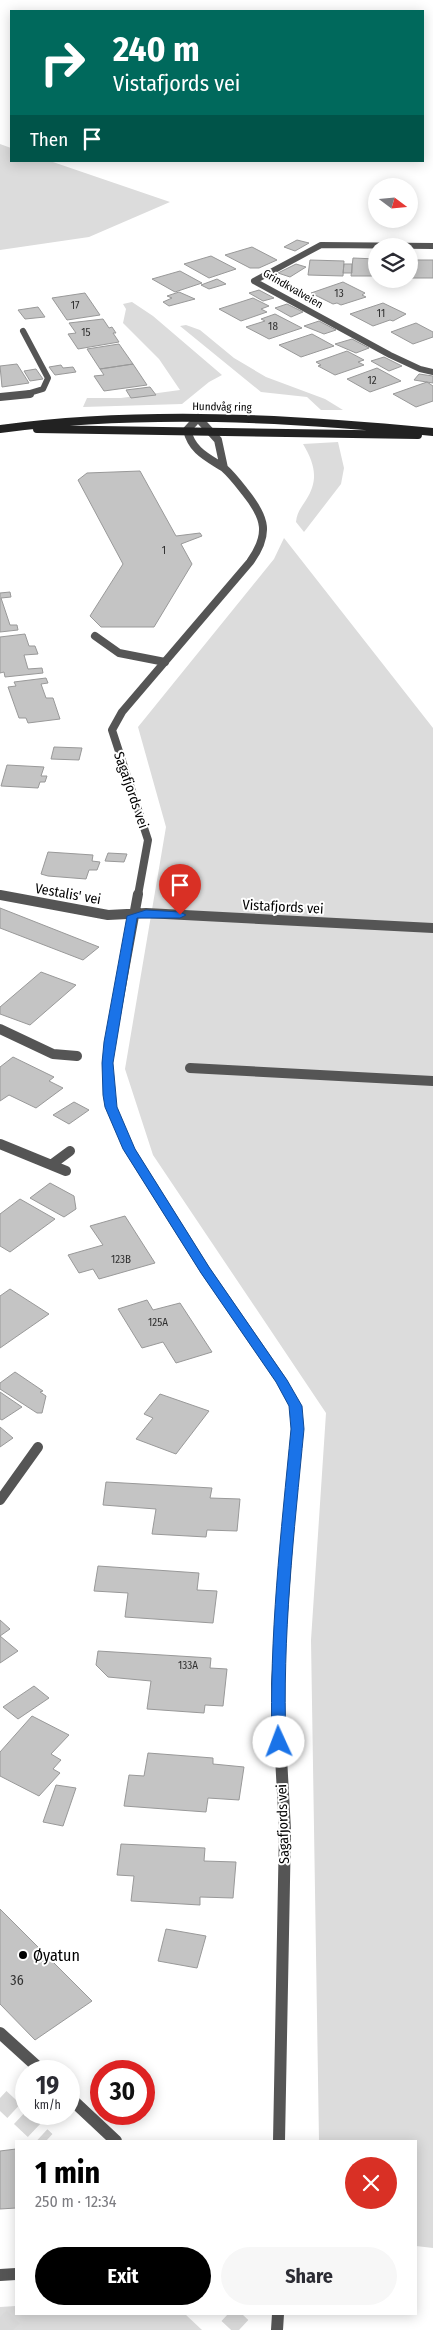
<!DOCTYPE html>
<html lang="en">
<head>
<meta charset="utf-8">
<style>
	body { margin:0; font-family:"Fira Sans Condensed",sans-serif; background:#f7f7f7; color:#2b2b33; height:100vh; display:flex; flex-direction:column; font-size:19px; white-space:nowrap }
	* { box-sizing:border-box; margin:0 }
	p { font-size:16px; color:#7c7c81 }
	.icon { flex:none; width:28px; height:28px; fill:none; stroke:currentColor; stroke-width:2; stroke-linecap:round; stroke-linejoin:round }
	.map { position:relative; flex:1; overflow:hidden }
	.side { position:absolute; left:15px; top:2140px; width:402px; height:175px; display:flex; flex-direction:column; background:#fff; border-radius:0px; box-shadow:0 2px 12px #0003 }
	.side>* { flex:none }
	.hud { position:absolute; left:10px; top:10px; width:414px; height:152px; border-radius:0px; box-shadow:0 2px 12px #0003; background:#00695c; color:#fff; overflow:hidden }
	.needle { width:32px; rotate:106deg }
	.fabs { position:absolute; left:368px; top:178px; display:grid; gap:10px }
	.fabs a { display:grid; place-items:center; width:50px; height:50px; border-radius:50%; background:#fff; box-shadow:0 2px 12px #0003; font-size:25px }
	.speed { position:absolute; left:15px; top:2060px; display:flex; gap:10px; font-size:25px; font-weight:700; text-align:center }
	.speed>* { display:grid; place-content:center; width:65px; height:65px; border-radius:50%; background:#fff; box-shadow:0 2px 12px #0003; line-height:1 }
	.speed small { font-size:12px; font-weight:400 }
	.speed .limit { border:8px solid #d22; background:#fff; color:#111 }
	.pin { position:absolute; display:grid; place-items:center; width:42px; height:42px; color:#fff; margin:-51px -21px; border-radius:50% 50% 50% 0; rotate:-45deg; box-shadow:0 0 5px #0007 }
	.pin .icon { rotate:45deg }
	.me { position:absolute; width:55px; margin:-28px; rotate:358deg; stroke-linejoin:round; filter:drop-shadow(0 0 4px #0008) }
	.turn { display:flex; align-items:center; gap:18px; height:105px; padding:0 20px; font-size:22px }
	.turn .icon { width:65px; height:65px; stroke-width:2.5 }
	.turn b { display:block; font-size:35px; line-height:42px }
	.then { display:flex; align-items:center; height:48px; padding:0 20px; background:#0003; gap:10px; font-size:19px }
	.round { display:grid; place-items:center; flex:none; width:52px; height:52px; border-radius:26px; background:#f7f7f7 }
	.summary { display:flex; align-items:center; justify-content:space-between; height:85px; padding:0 20px }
	h1 { font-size:30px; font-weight:700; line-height:38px; color:#000 }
	.cta { display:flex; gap:10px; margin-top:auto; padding:10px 20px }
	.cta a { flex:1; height:58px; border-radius:30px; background:#000; color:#fff; font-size:20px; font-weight:700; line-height:58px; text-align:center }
	.cta a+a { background:#f7f7f7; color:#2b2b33 }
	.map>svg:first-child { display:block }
	.green { fill:#dcdcdc }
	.building { fill:#c4c4c4; stroke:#999 }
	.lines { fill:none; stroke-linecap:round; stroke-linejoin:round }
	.highway-tunnel { stroke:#d9d9d9; stroke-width:19; stroke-dasharray:19 9; stroke-linecap:butt }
	.lane { stroke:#555; stroke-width:8 }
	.street-far3 { stroke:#555; stroke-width:6 }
	.street-far2 { stroke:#555; stroke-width:8 }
	.street-far1 { stroke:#555; stroke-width:10 }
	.street { stroke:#555; stroke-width:12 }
	.secondary { stroke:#222; stroke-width:8 }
	.route { fill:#1a73e8; stroke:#114b97 }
	.poi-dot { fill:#000; stroke:#fff; stroke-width:2 }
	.labels { text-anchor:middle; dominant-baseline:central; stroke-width:4; stroke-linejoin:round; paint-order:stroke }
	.far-street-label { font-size:11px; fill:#000; stroke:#fff }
	.number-label { font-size:11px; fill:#313131 }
	.street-label { font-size:14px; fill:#000; stroke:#fff }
	.near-number-label { font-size:14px; fill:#313131 }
	.near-poi-label { font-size:16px; fill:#000; stroke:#fff; text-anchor:start }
</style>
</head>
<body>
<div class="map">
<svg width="433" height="2330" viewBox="0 0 433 2330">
	<rect width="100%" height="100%" fill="#fff"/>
	<path class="green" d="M 0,144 L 11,148 L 11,161 L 50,161 L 170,202 L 89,237 L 0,250 Z
		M 132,302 L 153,316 L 222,375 L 209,382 L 182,404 L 83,407 L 87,398 L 121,398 L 180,390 L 159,359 L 123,323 L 126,309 L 123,304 Z
		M 186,325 L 200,330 L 234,358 L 266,377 L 325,399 L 343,410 L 321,410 L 307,397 L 261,392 L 180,326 Z
		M 338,442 L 344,468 L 341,484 L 304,532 L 296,522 C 297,512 301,508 306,500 C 319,480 315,464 303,444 Z
		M 284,538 L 433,728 L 433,2248 L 416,2246 L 416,2141 L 319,2141 L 311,1640 L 326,1413 L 153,1155 L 125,1069 L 166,827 L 138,727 L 274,559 Z
		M 16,2306 L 16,2314 L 185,2314 L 202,2330 L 0,2330 L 0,2307 Z"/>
	<path class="building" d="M 297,240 L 309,243 L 295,251 L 284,247 Z
		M 252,247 L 277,260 L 259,268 L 250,268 L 225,255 Z
		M 211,256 L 236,269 L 209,278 L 184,264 Z
		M 353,258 L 376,259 L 376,276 L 351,276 Z
		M 310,260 L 344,261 L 343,276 L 308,275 Z
		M 411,260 L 433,260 L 433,278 L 409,278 Z
		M 296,264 L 306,267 L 290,277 L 278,273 Z
		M 344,264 L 352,264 L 352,273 L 343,273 Z
		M 180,271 L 202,283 L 175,292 L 152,279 Z
		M 217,279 L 226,284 L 209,289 L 201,285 Z
		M 343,282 L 365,293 L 362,295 L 366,297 L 341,305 L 337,303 L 333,304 L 311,293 Z
		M 259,290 L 274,298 L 263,301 L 249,293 Z
		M 179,292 L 195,299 L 169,306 L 163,302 L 172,298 L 167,296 Z
		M 85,293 L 100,315 L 67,320 L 52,298 Z
		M 253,298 L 269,306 L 261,309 L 267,312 L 241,321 L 219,309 Z
		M 383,303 L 406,314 L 393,321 L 390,320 L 373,326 L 350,314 Z
		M 287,304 L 303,312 L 291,317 L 275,308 Z
		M 38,307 L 45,317 L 25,319 L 18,310 Z
		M 275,314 L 302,328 L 269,339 L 246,327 L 265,321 L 261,319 Z
		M 103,319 L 109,328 L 112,327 L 116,333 L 113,333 L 119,342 L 78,349 L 68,334 L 76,333 L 69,323 Z
		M 319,321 L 336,330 L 324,334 L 304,326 Z
		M 416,323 L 433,332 L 433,337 L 413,344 L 391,332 Z
		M 312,334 L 334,346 L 301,357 L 279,345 Z
		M 352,339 L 369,348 L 356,353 L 335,344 Z
		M 119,344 L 133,364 L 100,369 L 87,349 Z
		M 347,351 L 364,360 L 358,362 L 364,365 L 335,375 L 318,366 L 321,365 L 316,362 Z
		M 384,357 L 402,366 L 389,371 L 371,361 Z
		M 17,364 L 29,383 L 2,387 L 0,366 Z
		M 133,364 L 147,385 L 104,391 L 94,376 L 104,375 L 100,369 Z
		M 61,365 L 63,368 L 73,367 L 76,372 L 55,375 L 49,367 Z
		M 377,368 L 401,381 L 370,392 L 347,379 Z
		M 36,369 L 43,379 L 30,381 L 24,371 Z
		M 419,374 L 433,376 L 433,383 L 414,380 Z
		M 427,382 L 433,386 L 433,401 L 416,407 L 393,394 Z
		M 150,387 L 156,395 L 131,398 L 126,390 Z
		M 140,471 L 176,536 L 200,533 L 202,536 L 181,544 L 192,564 L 154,627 L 101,627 L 90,616 L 123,564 L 78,480 L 87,473 Z
		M 10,592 L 11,597 L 1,598 L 10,625 L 17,625 L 18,630 L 0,632 L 0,593 Z
		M 25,634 L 29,646 L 35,646 L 38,654 L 24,655 L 28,669 L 42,668 L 43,673 L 5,677 L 4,672 L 0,673 L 0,637 Z
		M 46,678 L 48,683 L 41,684 L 46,698 L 53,698 L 60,719 L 28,723 L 26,718 L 19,718 L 8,687 L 16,686 L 14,682 Z
		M 54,747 L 82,748 L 79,760 L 51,759 Z
		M 7,765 L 44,767 L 41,776 L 47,776 L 45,782 L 40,782 L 38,788 L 1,786 Z
		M 48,852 L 93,855 L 92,861 L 100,862 L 97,870 L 89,870 L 86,879 L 48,876 L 41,874 Z
		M 108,853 L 127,854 L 124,862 L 105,861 Z
		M 0,908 L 99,947 L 83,960 L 0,928 Z
		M 41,972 L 76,985 L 30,1025 L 0,1014 L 0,1007 Z
		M 13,1057 L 54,1077 L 49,1081 L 63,1088 L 36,1108 L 9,1095 L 0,1101 L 0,1067 Z
		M 74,1102 L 89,1110 L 69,1124 L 53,1115 Z
		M 50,1183 L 74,1196 L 76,1209 L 64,1217 L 30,1198 Z
		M 20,1199 L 55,1219 L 10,1252 L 0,1246 L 0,1214 Z
		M 125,1216 L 155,1263 L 99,1279 L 93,1269 L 79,1273 L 68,1255 L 103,1245 L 90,1226 Z
		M 10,1289 L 49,1314 L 0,1348 L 0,1296 Z
		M 147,1300 L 153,1310 L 180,1303 L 212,1352 L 176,1363 L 163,1342 L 142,1348 L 118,1309 Z
		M 15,1372 L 43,1391 L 40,1392 L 46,1396 L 42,1413 L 37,1413 L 0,1389 L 0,1383 Z
		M 0,1392 L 22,1407 L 2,1420 L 0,1419 Z
		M 160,1394 L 209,1411 L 176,1454 L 136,1439 L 153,1418 L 144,1414 Z
		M 0,1427 L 13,1438 L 0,1447 Z
		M 106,1482 L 212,1488 L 210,1498 L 240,1499 L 237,1531 L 207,1530 L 206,1537 L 152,1534 L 156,1509 L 103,1505 Z
		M 98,1566 L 199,1573 L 197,1590 L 217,1591 L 213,1623 L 125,1617 L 128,1593 L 94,1591 Z
		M 0,1620 L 10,1629 L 0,1636 Z
		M 0,1636 L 18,1651 L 0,1663 Z
		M 98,1651 L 211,1658 L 210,1668 L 227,1669 L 223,1706 L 205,1705 L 204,1713 L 147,1709 L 151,1681 L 108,1677 L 96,1665 Z
		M 34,1686 L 49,1698 L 18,1719 L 3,1707 Z
		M 32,1716 L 69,1735 L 51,1754 L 61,1760 L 53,1769 L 60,1773 L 39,1796 L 0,1776 L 0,1752 Z
		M 148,1753 L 213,1758 L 213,1764 L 244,1767 L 239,1800 L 208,1798 L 206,1812 L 124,1806 L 129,1775 L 144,1776 Z
		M 56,1785 L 76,1788 L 63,1826 L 43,1822 Z
		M 121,1844 L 205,1848 L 204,1861 L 236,1862 L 233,1898 L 200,1897 L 200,1905 L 131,1901 L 134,1876 L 117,1875 Z
		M 0,1909 L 92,2001 L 35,2040 L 0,2004 Z
		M 166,1929 L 206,1936 L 197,1968 L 158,1961 Z
		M 16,2149 L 16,2208 L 0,2209 L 0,2151 Z"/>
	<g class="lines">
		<path class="highway-tunnel" d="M 0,2098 L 46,2141
			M 228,2314 L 245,2330
			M 0,2317 L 13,2330"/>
		<path class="lane" d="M 95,636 L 119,653 L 165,662"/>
		<path class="street-far3" d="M 433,246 L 321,245 L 254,281 L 390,355 L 420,369 L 433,372
			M 23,331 L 48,378 L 43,389 L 23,395"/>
		<path class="street-far2" d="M 0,397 L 30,394
			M 198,418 L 218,440 L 224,468 C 207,457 192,451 187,430 Z
			M 138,895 L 148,840 L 112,730 L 122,712 L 250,562 C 270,534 266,518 245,492 C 238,483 232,475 224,468"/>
		<path class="street-far1" d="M 138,894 L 107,1063 L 111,1107 L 129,1149 L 205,1270 L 281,1380 L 295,1406 L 297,1429 L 288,1528
			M 0,895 L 108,915 L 146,913 L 433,928
			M 0,1029 L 53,1054 L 77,1056
			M 190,1068 L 433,1081
			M 0,1144 L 66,1171
			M 51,1165 L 70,1151
			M 0,1500 L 38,1447"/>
		<path class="street" d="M 0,2033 L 42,2071
			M 69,2097 L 116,2141
			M 279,2141 L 285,1830 L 277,1684 L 288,1527
			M 0,2275 L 16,2274
			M 277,2330 L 278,2314"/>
		<path class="secondary" d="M 0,429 C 144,410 289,418 433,432
			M 37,429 L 418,435"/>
	</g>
	<path class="route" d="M 146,910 L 180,912 L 186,915 L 180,918 L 137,918 L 113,1063 L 117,1107 L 135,1149 L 209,1267 L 287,1380 L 302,1406 L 304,1429 C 294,1533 282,1637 286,1742 L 279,1747 L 272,1742 C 269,1637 281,1533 291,1429 L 289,1406 L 276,1382 L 201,1273 L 123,1149 L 105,1107 L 103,1095 L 102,1063 L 104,1042 L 127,916 Z"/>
	<circle class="poi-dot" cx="23" cy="1955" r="5"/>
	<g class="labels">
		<g class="far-street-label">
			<text transform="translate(293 289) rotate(30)">Grindkvalveien</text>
			<text transform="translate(222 407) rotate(1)">Hundvåg ring</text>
		</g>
		<g class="number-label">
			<text x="339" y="293">13</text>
			<text x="75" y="305">17</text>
			<text x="381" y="313">11</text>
			<text x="273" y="326">18</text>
			<text x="86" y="332">15</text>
			<text x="372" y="380">12</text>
			<text x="164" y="550">1</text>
			<text x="121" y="1259">123B</text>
			<text x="158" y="1322">125A</text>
			<text x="188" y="1665">133A</text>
		</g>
		<g class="street-label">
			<text transform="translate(131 790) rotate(71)">Sagafjords vei</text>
			<text transform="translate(68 894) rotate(10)">Vestalis' vei</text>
			<text transform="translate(283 907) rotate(3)">Vistafjords vei</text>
			<text transform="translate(283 1824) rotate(-92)">Sagafjords vei</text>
		</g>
		<g class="near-number-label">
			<text x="17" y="1980">36</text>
		</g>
		<g class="near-poi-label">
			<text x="33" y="1955">Øyatun</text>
		</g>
	</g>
</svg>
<div class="fabs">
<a><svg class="needle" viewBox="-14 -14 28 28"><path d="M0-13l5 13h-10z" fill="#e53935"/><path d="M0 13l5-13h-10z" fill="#7c7c81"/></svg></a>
<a><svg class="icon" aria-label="layers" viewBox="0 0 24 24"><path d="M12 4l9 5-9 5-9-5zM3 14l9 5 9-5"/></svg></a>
</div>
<div class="speed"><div>19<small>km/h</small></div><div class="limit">30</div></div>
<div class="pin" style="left:180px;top:915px;background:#d93025"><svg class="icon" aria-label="arrive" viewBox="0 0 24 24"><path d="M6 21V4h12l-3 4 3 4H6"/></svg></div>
<svg class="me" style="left:279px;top:1742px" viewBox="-20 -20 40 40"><circle r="19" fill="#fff"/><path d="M0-13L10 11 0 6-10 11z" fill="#1a73e8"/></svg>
<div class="hud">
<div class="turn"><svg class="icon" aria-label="right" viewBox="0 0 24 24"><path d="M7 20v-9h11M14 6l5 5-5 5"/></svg><div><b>240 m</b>Vistafjords vei</div></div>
<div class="then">Then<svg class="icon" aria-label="arrive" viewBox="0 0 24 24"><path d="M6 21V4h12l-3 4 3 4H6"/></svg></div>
</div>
<section class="side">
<div class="summary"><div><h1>1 min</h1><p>250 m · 12:34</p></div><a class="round" style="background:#d93025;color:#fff"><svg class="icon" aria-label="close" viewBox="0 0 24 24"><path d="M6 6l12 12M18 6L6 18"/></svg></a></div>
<div class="cta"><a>Exit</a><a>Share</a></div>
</section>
</div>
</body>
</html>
